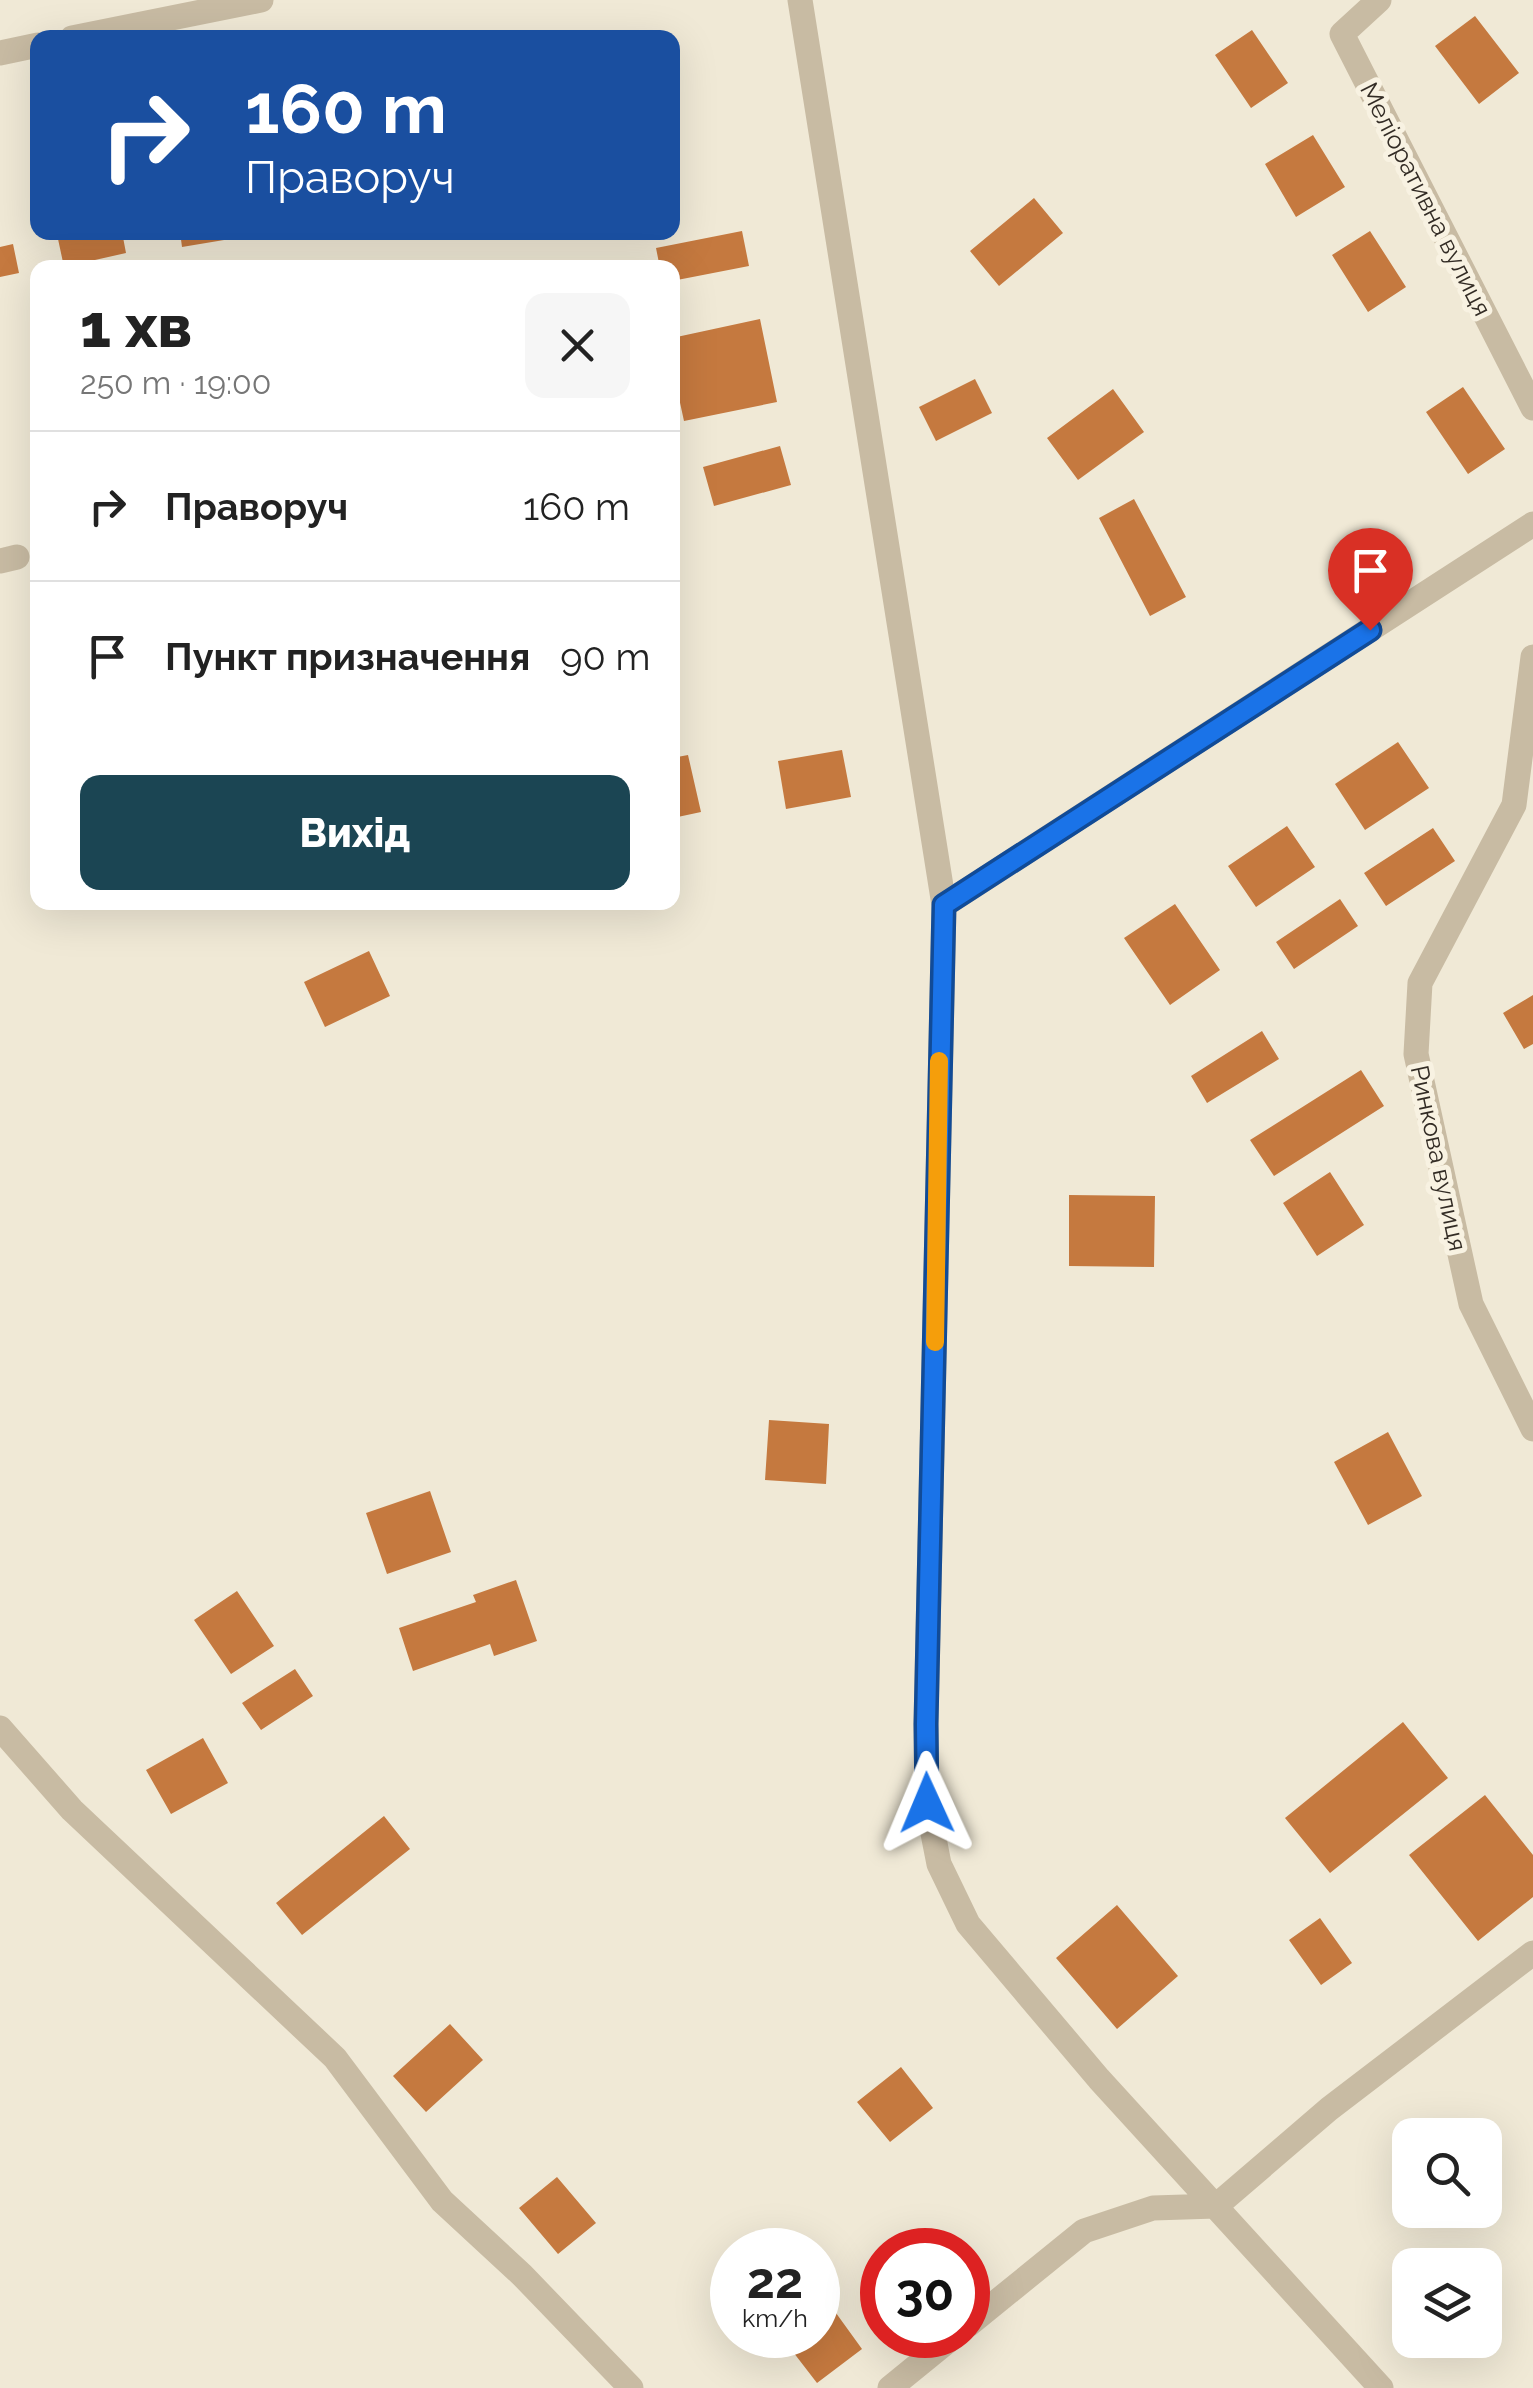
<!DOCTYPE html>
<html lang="uk">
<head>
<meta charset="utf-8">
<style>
	body { margin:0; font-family:Raleway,sans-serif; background:#f6f6f6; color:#222; height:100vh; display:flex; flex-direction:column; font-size:38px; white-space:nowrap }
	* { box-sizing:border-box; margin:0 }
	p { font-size:32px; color:#767676 }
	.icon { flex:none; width:55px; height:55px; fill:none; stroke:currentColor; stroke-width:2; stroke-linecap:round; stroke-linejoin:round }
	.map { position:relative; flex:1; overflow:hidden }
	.drawer { position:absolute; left:30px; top:260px; width:650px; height:650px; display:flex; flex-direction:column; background:#fff; border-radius:20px; box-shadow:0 10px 40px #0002 }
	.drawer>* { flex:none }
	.guide { position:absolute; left:30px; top:30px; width:650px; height:210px; border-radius:20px; box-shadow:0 10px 40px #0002; background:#1a4fa0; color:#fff; overflow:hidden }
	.fabs { position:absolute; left:1392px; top:2118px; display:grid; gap:20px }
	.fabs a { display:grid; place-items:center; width:110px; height:110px; border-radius:20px; background:#fff; box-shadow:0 10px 40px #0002; font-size:50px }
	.speed { position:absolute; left:710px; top:2228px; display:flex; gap:20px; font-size:50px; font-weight:700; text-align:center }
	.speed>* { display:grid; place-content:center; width:130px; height:130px; border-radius:50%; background:#fff; box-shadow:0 10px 40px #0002; line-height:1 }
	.speed small { font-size:25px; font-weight:400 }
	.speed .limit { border:15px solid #d22; background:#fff; color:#111 }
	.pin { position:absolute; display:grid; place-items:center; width:85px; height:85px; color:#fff; margin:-102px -42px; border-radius:50% 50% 50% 0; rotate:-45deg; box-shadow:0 0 10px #0007 }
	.pin .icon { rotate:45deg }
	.me { position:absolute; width:110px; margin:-55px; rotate:359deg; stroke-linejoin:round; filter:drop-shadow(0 0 8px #0008) }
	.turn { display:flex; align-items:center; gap:35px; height:210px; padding:0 50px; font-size:45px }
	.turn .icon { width:130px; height:130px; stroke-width:2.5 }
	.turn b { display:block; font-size:70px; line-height:85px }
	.round { display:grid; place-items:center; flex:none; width:105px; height:105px; border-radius:20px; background:#f6f6f6 }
	.overview { display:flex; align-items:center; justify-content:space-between; height:170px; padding:0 50px }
	h1 { font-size:60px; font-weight:800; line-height:75px }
	.action { display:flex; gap:20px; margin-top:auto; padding:20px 50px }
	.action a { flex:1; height:115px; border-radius:20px; background:#1b4553; color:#fff; font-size:40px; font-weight:800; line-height:115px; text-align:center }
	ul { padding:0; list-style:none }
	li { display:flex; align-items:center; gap:30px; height:150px; padding:0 50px; border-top:2px solid #e0e0e0 }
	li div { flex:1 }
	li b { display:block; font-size:38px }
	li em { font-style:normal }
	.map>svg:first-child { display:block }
	.building { fill:#c5793f }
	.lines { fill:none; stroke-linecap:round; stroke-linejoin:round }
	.minor { stroke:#c8bba3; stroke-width:25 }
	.route-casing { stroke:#114b97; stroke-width:25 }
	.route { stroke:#1a73e8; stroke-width:18 }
	.slow { stroke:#f59e0b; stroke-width:18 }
	.labels { text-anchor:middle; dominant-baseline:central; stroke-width:10; stroke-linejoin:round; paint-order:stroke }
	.street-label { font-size:25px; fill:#332c25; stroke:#f8f2e2 }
</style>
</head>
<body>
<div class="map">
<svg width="1533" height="2388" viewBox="0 0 1533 2388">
	<rect width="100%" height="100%" fill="#f0e9d6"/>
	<path class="building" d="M 1475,16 L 1519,73 L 1479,104 L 1435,46 Z
		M 1252,30 L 1288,83 L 1251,108 L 1215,55 Z
		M 1313,135 L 1345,187 L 1296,217 L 1265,164 Z
		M 1034,198 L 1063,233 L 999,286 L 970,251 Z
		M 742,231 L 749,266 L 672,281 L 672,268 L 660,268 L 656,248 Z
		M 1370,231 L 1406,287 L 1368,312 L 1332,255 Z
		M 87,232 L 122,232 L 126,253 L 64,267 L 58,239 Z
		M 180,232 L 242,232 L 242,237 L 182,247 Z
		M 13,244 L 19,273 L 0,277 L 0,247 Z
		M 760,319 L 777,402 L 684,421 L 672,366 L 672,338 Z
		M 975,379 L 992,413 L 936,441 L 919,407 Z
		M 1463,387 L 1505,449 L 1468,474 L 1426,412 Z
		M 1113,389 L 1144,432 L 1078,480 L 1047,438 Z
		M 780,446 L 791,485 L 714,506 L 703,467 Z
		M 1134,499 L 1186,597 L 1150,616 L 1099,518 Z
		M 1398,742 L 1429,788 L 1365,830 L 1335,784 Z
		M 842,750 L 851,797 L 786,809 L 778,761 Z
		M 688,755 L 701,812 L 673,818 L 672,758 Z
		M 1287,826 L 1315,867 L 1256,907 L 1228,866 Z
		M 1433,828 L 1455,861 L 1386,906 L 1364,873 Z
		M 1340,899 L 1358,926 L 1294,969 L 1276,942 Z
		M 1175,904 L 1220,970 L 1170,1005 L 1124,938 Z
		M 369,951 L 390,996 L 325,1027 L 304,982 Z
		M 1533,995 L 1533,1044 L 1524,1049 L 1503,1013 Z
		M 1262,1031 L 1279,1059 L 1207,1103 L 1191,1076 Z
		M 1361,1070 L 1384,1106 L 1274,1176 L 1250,1140 Z
		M 1330,1172 L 1364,1225 L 1317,1256 L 1283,1203 Z
		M 1069,1195 L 1155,1196 L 1154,1267 L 1069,1266 Z
		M 769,1420 L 829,1424 L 826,1484 L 765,1480 Z
		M 1388,1432 L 1422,1496 L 1368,1525 L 1334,1462 Z
		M 430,1491 L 451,1552 L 387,1574 L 366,1513 Z
		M 516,1580 L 537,1641 L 494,1656 L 490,1644 L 413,1671 L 399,1628 L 476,1602 L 473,1595 Z
		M 237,1591 L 274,1646 L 231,1674 L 194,1620 Z
		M 295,1669 L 313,1696 L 261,1730 L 242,1703 Z
		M 1403,1722 L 1448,1778 L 1330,1873 L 1285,1818 Z
		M 203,1738 L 228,1783 L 171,1814 L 146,1770 Z
		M 1485,1795 L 1533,1855 L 1533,1897 L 1478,1941 L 1409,1855 Z
		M 384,1816 L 410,1849 L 302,1935 L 276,1903 Z
		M 1117,1905 L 1178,1976 L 1117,2029 L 1056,1958 Z
		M 1320,1918 L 1352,1963 L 1321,1985 L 1289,1940 Z
		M 450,2024 L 483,2060 L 426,2112 L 393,2076 Z
		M 901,2067 L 933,2108 L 890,2142 L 857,2102 Z
		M 557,2177 L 596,2223 L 558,2254 L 519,2208 Z
		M 836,2313 L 862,2349 L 817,2383 L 790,2348 L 807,2335 L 818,2335 L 818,2327 Z"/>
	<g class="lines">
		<path class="minor" d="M 800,0 L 944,905 L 926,1724 L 927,1803 L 939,1864 L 968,1924 L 1099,2079 L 1381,2388
			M 1379,0 L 1342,34 L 1533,408
			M 72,38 L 261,0
			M 0,53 L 38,45
			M 0,561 L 17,557
			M 1533,657 L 1514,805 L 1420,983 L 1416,1054 L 1471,1304 L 1533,1429
			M 944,905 L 1533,524
			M 0,1728 L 72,1810 L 335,2058 L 442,2201 L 522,2275 L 631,2388
			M 968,2325 L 1084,2231 L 1153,2208 L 1216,2206 L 1329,2109 L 1533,1953
			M 890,2388 L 955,2335"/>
	</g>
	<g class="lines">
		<defs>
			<path id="route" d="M 927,1803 L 926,1724 L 944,905 L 1370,630"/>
		</defs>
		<use href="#route" class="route-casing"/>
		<use href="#route" class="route"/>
		<path class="slow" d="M 935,1342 L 939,1061"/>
	</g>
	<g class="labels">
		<g class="street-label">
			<text transform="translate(1426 199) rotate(63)">Меліоративна вулиця</text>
			<text transform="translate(1439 1158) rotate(78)">Ринкова вулиця</text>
		</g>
	</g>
</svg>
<div class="fabs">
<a><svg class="icon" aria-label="search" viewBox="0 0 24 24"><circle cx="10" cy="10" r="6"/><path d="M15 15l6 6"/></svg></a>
<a><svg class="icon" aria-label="layers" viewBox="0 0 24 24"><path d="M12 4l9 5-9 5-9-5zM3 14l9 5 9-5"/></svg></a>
</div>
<div class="speed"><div>22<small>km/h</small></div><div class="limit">30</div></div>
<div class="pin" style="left:1370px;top:630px;background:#d93025"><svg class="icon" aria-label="arrive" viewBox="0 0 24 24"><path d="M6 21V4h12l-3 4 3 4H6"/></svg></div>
<svg class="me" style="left:927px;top:1803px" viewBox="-20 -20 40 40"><path d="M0-17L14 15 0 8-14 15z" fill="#1a73e8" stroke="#fff" stroke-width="4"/></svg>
<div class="guide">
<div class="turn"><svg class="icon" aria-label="right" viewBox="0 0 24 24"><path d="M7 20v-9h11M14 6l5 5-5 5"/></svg><div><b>160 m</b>Праворуч</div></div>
</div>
<section class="drawer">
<div class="overview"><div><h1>1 хв</h1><p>250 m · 19:00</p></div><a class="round"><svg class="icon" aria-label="close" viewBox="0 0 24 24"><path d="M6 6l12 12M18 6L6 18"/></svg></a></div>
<ul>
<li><svg class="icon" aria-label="right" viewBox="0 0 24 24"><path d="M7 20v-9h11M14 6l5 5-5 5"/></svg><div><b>Праворуч</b></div><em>160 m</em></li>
<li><svg class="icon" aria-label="arrive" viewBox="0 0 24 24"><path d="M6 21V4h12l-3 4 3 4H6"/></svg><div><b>Пункт призначення</b></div><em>90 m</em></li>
</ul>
<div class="action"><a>Вихід</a></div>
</section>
</div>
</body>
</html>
